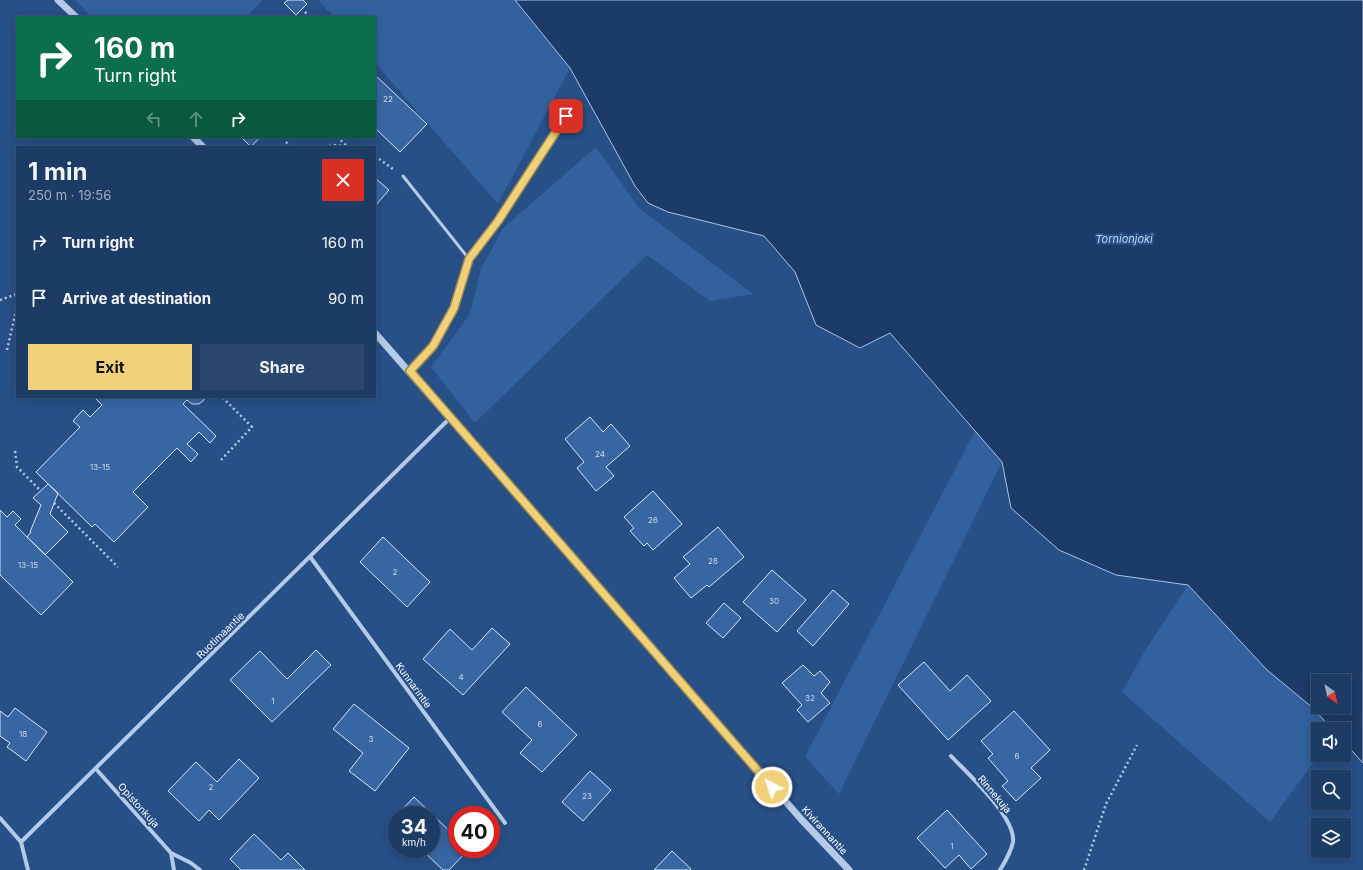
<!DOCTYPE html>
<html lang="en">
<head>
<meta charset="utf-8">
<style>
	body { margin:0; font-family:Inter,sans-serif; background:#2a476e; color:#f1f3f6; height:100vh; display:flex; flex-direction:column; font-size:15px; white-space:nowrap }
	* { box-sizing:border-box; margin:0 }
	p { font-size:13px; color:#a0adbf }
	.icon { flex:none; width:22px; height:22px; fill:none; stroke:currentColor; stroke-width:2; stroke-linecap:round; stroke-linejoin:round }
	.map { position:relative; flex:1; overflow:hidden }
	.details { position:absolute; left:16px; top:146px; width:360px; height:252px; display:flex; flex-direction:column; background:#1d3c65; border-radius:0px; box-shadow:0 2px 10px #0003,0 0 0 1px #3b5679 }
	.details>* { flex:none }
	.banner { position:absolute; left:16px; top:16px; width:360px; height:122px; border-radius:0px; box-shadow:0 2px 10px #0003,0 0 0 1px #3b5679; background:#0b6e4f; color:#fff; overflow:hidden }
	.needle { width:26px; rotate:147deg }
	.tools { position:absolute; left:1311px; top:674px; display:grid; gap:8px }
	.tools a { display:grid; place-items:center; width:40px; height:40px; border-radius:0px; background:#1d3c65; box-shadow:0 2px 10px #0003,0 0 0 1px #3b5679; font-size:20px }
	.speed { position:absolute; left:388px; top:806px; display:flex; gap:8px; font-size:20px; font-weight:700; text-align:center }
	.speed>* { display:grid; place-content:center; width:52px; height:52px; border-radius:50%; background:#1d3c65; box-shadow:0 2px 10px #0003,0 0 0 1px #3b5679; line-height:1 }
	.speed small { font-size:10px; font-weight:400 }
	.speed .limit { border:6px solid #d22; background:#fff; color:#111 }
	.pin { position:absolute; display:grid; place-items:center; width:34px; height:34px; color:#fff; margin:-17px; border-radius:8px; box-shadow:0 2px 6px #0006 }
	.me { position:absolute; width:44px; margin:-22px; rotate:319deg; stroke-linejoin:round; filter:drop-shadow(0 0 3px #0008) }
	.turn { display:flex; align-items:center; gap:14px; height:84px; padding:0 12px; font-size:18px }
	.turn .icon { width:52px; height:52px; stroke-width:2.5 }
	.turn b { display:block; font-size:28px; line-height:34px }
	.lanes { display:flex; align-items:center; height:38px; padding:0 12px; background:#0003; justify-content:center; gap:20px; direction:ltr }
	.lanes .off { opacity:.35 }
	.round { display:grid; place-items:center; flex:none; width:42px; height:42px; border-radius:0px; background:#2a476e }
	.overview { display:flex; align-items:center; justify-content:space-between; height:68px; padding:0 12px }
	h1 { font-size:24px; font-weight:700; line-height:30px }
	.action { display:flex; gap:8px; margin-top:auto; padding:8px 12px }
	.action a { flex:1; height:46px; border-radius:0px; background:#f0d079; color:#111; font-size:16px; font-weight:700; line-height:46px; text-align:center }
	.action a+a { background:#2a476e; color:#f1f3f6 }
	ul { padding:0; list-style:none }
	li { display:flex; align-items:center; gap:12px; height:56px; padding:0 12px }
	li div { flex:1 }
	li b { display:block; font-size:15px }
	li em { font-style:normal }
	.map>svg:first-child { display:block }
	.green { fill:#32619e }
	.water { fill:#1c3b68; stroke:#a8c5e9; fill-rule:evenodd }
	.building { fill:#3866a3; stroke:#d7e5f7 }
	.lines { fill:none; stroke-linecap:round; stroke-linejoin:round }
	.path { stroke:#b3cae8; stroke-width:2.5; stroke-dasharray:2 3; stroke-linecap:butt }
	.service { stroke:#b3cae8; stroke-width:3 }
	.minor { stroke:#b3cae8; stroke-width:4 }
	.tertiary { stroke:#b3cae8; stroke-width:7 }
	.route-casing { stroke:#9c874f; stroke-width:10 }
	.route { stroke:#f0d079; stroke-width:7 }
	.labels { text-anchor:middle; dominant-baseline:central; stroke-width:4; stroke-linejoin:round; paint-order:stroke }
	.number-label { font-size:8px; fill:#cdd9e8 }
	.street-label { font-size:10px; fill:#fff; stroke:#275087 }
	.water-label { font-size:11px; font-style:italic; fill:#bfd4f0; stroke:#275087 }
</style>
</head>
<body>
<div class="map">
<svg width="1363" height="870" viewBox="0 0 1363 870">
	<rect width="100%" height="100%" fill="#275087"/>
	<path class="green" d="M 75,0 L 262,0 L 247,17 L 92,17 Z
		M 318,0 L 515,0 L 570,68 L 498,204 L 375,63 L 375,17 L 334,17 Z
		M 596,147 L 639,208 L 753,294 L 710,301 L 647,255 L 475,423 L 431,367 L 470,314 L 481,269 L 503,228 Z
		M 975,431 L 1002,462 L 839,794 L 805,757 Z
		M 1188,585 L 1267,670 L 1313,708 L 1332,729 L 1318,729 L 1318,755 L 1319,755 L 1270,822 L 1122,692 L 1146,649 Z"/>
	<path class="water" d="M 515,0 L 1363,0 L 1363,763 L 1344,742 L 1344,729 L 1332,729 L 1313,708 L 1267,670 L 1188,585 L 1116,575 L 1059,550 L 1011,508 L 1002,462 L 890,333 L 860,348 L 816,325 L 795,272 L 764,236 L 668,212 L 648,203 L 635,186 L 570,68 ZM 1318,681 L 1344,681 L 1344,707 L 1318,707 Z"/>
	<path class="building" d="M 288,0 L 303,0 L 307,4 L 296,15 L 284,3 Z
		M 375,75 L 427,124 L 400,152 L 375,128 Z
		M 241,137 L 260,137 L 251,147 Z
		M 375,178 L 389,190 L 375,206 Z
		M 94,397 L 204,397 L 204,400 L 199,404 L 192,404 L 187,400 L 183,404 L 216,436 L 210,443 L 199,432 L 187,444 L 198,454 L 191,462 L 177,448 L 133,492 L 148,507 L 114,542 L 95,524 L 92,527 L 36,472 L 80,427 L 73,421 L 83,410 L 90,417 L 102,405 Z
		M 590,417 L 603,432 L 611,424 L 630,446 L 606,467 L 614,476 L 596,491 L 577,468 L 584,462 L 565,439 Z
		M 48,484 L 58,493 L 50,514 L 68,532 L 45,555 L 27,537 L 31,532 L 30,532 L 41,505 L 33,498 Z
		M 653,491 L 682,524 L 653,550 L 647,543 L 644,546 L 630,531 L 634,528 L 624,517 Z
		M 0,510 L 7,517 L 13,511 L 21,519 L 15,525 L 73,582 L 41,615 L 0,575 Z
		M 718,527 L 744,557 L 709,587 L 707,585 L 691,598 L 674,578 L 690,564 L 683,557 Z
		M 383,537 L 430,582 L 407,607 L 360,562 Z
		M 772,570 L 806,600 L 777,632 L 743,602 Z
		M 833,590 L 849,604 L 813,646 L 797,631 Z
		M 724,603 L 741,618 L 723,638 L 706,623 Z
		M 492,628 L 510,644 L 463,695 L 423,659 L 450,629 L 472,650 Z
		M 316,650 L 331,665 L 272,722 L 230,680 L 260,651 L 287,679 Z
		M 924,662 L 950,691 L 967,675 L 991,701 L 948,740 L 898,685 Z
		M 803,665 L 814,676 L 820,671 L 830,682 L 821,693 L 830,703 L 808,722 L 797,710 L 802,705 L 782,683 Z
		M 526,687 L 577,735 L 542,772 L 520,753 L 532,740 L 502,712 Z
		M 354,704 L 409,748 L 375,791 L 349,771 L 363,753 L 333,729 Z
		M 15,708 L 47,732 L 26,761 L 7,747 L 10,743 L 0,736 L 0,711 L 8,717 Z
		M 1014,711 L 1050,750 L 1031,768 L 1041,778 L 1016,801 L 1002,786 L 1008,781 L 988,758 L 993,754 L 981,741 Z
		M 239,759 L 259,778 L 219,820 L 209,810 L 199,821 L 168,791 L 196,762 L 217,782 Z
		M 590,771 L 611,790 L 583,821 L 562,802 Z
		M 414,797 L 457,838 L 457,849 L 469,849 L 449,870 L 443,870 L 421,849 L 431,849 L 431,815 L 397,815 Z
		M 947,810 L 987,854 L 971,869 L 959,855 L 945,868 L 917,838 Z
		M 397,815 L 397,826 L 391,821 Z
		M 254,834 L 281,860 L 288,853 L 305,870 L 241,870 L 230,859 Z
		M 672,851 L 691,869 L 690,870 L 654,870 Z"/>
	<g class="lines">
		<path class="path" d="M 305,12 L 310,17
			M 337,137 L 347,146
			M 286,142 L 291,147
			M 324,147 L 334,145 L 350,147
			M 375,156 L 393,169
			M 0,300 L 17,294
			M 7,350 L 17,306
			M 15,451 L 17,467 L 41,491
			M 221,460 L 252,427 L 222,397
			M 54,503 L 118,567
			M 1084,870 L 1106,804 L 1137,745"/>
		<path class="service" d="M 403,176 L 469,259
			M 409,371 L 433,346 L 454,308 L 469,259 L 498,221 L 566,116"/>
		<path class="minor" d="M 311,558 L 505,823
			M 951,756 C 968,774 1016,817 1013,842 C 1011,852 1005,862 1000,870
			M 96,769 L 171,853 L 191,863 L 200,870
			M 0,818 L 21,842
			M 171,853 L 174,870
			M 28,870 L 21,842 L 450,418"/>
		<path class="tertiary" d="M 58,0 L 76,17
			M 193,137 L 203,147
			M 375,333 L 801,819 L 849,870"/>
	</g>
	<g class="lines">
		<defs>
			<path id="route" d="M 566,116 L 498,221 L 469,259 L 454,308 L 433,346 L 410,371 L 772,787"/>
		</defs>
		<use href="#route" class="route-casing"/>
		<use href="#route" class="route"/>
	</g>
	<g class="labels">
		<g class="number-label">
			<text x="388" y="99">22</text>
			<text x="600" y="454">24</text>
			<text x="100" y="467">13-15</text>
			<text x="653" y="520">26</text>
			<text x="713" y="561">28</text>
			<text x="28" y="565">13-15</text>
			<text x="395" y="572">2</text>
			<text x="774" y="601">30</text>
			<text x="461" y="677">4</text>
			<text x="810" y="698">32</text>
			<text x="273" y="701">1</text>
			<text x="540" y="724">6</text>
			<text x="23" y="734">18</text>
			<text x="371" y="739">3</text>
			<text x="1017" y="756">6</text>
			<text x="211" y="787">2</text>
			<text x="587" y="796">23</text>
			<text x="952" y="846">1</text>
		</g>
		<g class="street-label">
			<text transform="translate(220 635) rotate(-44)">Ruotimaantie</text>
			<text transform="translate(414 685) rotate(54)">Kunnarintie</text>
			<text transform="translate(995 794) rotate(50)">Rinnekuja</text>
			<text transform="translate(139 805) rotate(48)">Opistonkuja</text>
			<text transform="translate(825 830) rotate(47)">Kivirannantie</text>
		</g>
		<g class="water-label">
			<text x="1124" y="239">Tornionjoki</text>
		</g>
	</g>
</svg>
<div class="tools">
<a><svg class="needle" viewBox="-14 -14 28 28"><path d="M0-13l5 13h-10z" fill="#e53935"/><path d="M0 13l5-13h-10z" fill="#a0adbf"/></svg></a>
<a><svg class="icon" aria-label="sound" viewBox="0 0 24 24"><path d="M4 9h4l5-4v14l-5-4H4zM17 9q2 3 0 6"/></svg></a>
<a><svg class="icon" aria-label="search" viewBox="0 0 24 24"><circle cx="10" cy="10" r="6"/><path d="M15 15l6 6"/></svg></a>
<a><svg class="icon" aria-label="layers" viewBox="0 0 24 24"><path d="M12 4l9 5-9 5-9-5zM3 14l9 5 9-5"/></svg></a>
</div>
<div class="speed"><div>34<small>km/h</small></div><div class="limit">40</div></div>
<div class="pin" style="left:566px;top:116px;background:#d93025"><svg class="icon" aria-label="arrive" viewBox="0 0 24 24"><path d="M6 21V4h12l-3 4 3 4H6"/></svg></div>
<svg class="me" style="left:772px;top:787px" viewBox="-20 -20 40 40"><circle r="17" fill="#f0d079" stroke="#fff" stroke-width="3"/><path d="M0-11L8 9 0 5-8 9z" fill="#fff"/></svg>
<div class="banner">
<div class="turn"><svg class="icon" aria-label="right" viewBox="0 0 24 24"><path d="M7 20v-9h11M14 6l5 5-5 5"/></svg><div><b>160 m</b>Turn right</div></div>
<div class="lanes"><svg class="icon off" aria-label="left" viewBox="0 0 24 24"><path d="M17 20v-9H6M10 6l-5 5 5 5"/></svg><svg class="icon off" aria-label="ahead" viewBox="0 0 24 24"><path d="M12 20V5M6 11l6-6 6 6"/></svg><svg class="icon" aria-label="right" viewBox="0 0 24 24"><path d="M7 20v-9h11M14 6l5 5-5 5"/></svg></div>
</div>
<section class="details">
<div class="overview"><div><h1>1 min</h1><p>250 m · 19:56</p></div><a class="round" style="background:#d93025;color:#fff"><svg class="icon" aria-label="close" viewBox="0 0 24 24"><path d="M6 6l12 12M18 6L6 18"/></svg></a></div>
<ul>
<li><svg class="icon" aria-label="right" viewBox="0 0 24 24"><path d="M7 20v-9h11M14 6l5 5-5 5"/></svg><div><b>Turn right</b></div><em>160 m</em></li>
<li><svg class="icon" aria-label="arrive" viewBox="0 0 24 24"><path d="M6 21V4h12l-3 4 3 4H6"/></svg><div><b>Arrive at destination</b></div><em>90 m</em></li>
</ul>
<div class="action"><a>Exit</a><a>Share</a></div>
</section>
</div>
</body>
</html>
